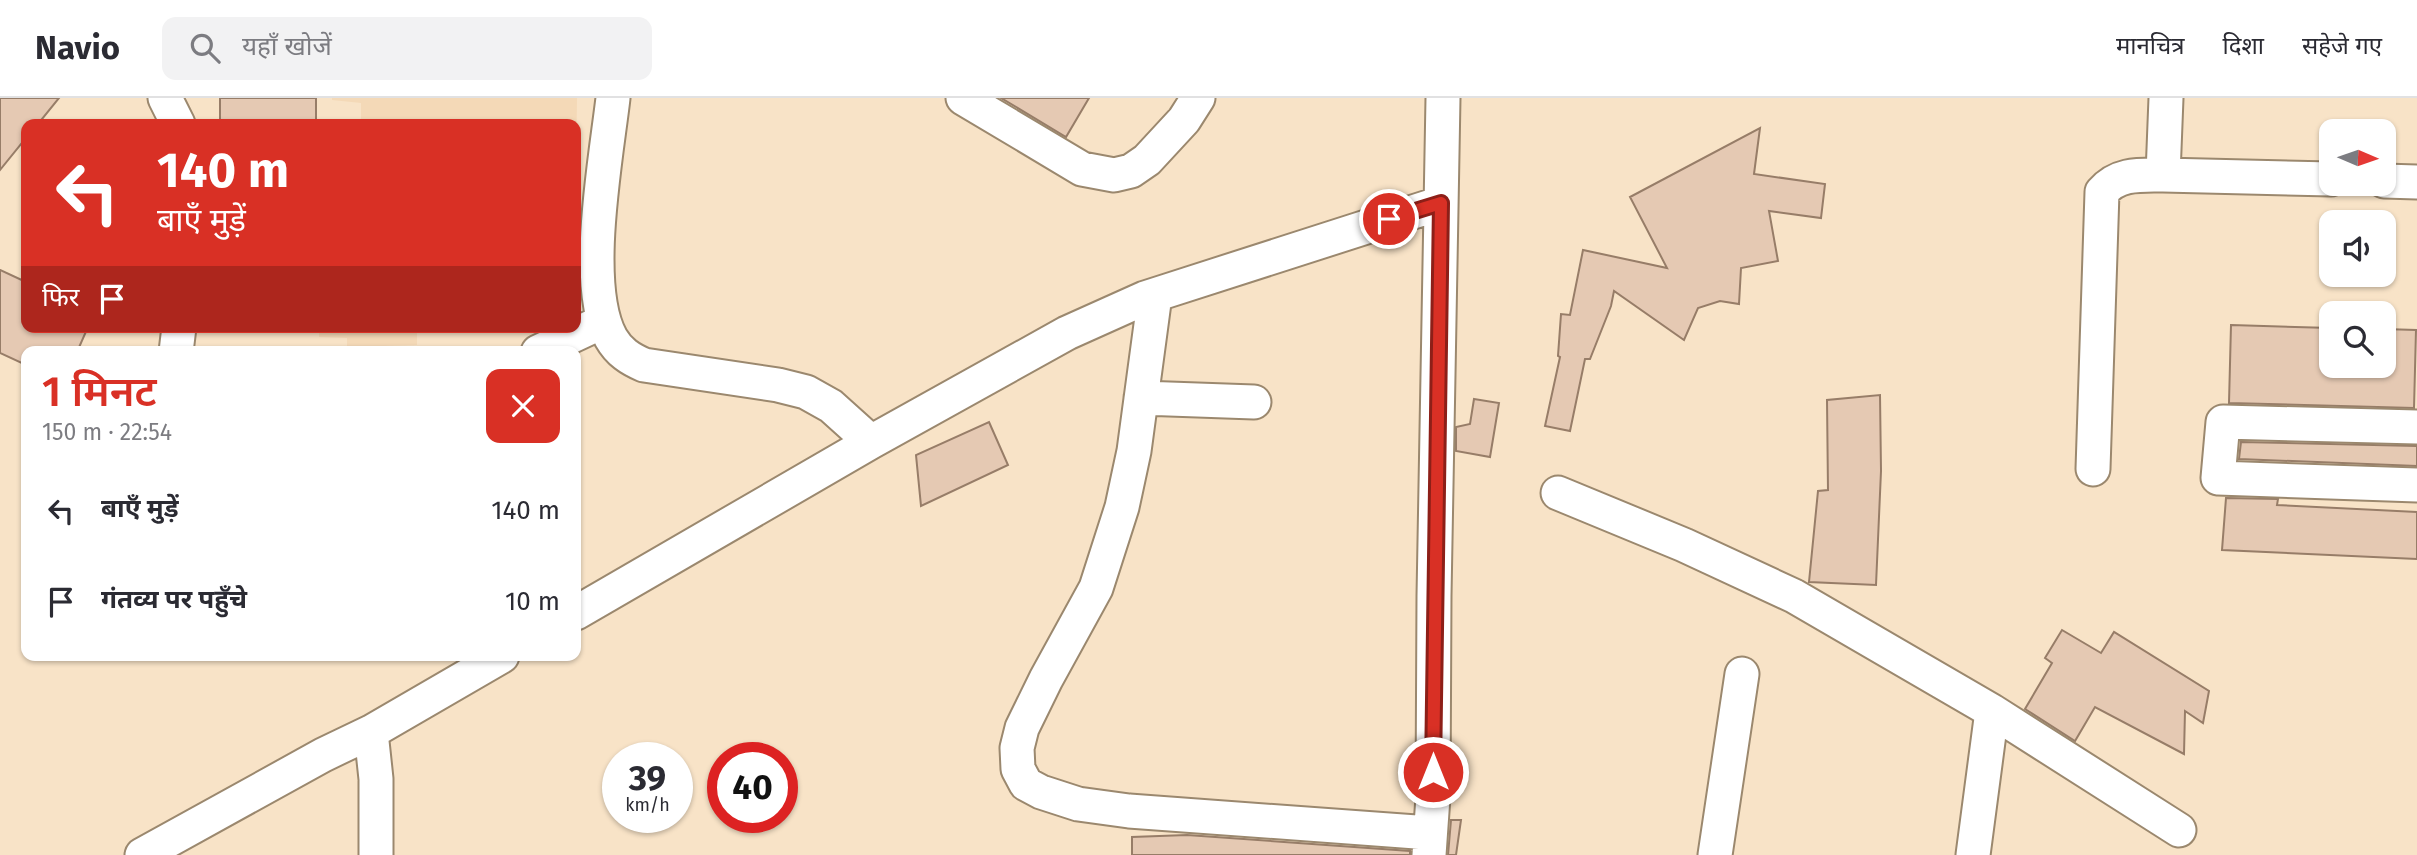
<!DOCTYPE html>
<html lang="hi">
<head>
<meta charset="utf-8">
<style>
	body { margin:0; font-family:"Fira Sans","Noto Sans Devanagari",sans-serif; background:#f2f2f3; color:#2b2b33; height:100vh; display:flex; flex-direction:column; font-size:26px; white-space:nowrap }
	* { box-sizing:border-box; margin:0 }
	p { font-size:23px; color:#7c7c81 }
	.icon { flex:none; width:38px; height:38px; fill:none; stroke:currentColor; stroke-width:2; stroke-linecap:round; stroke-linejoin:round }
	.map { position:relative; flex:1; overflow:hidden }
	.sheet { position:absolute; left:21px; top:248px; width:560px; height:315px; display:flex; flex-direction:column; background:#fff; border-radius:14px; box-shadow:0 2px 5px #0004 }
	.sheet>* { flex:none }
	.guide { position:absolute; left:21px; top:21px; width:560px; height:214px; border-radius:14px; box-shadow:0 2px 5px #0004; background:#d93025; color:#fff; overflow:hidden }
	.needle { width:46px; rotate:92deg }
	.buttons { position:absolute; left:2319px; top:21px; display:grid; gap:14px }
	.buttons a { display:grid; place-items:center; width:77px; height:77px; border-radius:14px; background:#fff; box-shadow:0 2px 5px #0004; font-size:35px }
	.speed { position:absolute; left:602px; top:644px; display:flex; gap:14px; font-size:35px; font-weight:700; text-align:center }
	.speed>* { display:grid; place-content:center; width:91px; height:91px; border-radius:50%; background:#fff; box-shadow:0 2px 5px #0004; line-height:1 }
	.speed small { font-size:18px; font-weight:400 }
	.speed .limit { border:10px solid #d22; background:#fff; color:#111 }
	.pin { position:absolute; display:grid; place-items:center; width:60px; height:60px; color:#fff; margin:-30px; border:4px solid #fff; border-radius:50%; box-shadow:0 2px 7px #0007 }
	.me { position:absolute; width:77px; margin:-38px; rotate:0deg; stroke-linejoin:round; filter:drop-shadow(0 0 5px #0008) }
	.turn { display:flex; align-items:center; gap:24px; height:147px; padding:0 21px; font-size:32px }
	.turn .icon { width:91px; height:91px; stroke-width:2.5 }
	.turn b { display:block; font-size:49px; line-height:60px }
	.then { display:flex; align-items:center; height:66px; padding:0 21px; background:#0003; gap:14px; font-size:26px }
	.round { display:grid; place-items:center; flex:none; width:74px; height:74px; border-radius:14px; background:#f2f2f3 }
	.headline { display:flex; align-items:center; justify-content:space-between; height:119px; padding:0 21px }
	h1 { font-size:42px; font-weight:600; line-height:52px; color:#d93025 }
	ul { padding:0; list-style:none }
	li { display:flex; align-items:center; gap:21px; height:91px; padding:0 21px }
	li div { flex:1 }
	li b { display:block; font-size:26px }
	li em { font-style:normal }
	header { display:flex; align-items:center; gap:42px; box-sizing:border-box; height:98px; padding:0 35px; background:#fff; border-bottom:2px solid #e1e1e2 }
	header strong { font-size:33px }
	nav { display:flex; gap:38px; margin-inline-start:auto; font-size:24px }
	.search { width:490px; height:63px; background:#f2f2f3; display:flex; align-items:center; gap:18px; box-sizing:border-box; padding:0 24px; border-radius:14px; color:#7c7c81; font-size:26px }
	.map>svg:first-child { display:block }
	.built { fill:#f4d9b7 }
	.building { fill:#e5c9b3; stroke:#977d68; stroke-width:2 }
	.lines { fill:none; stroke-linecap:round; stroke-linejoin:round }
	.minor-casing { stroke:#9b886e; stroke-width:37 }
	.minor { stroke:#fff; stroke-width:33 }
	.route-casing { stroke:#8d1f18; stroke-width:18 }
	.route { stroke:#d93025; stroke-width:12 }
</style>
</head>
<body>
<header>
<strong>Navio</strong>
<div class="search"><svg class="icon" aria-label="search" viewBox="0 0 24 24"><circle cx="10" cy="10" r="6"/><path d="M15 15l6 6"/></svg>यहाँ खोजें</div>
<nav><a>मानचित्र</a><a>दिशा</a><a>सहेजे गए</a></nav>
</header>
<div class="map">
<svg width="2417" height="757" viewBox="0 0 2417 757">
	<rect width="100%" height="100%" fill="#f8e3c7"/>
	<path class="built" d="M 332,0 L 577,0 L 576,78 L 576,26 L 361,26 L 361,5 L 332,2 Z
		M 319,229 L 417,229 L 417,247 L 383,248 L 383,254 L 347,254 L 347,240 L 319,239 Z"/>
	<path class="building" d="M 0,0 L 59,0 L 38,26 L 26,26 L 26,40 L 0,72 Z
		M 220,0 L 316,0 L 316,26 L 220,26 Z
		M 1001,0 L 1089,0 L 1066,39 Z
		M 1760,30 L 1754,76 L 1825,86 L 1821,120 L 1769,113 L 1778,163 L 1741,170 L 1739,206 L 1720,203 L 1698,210 L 1684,242 L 1614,193 L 1611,208 L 1590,261 L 1585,261 L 1570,333 L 1545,328 L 1560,259 L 1558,258 L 1561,216 L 1570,217 L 1583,152 L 1667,170 L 1630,99 Z
		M 0,172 L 26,184 L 26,229 L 88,229 L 77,254 L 26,254 L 26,267 L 0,255 Z
		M 2231,227 L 2331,230 L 2331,268 L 2384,268 L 2384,231 L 2416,232 L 2414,310 L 2229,305 Z
		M 1880,297 L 1881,373 L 1876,487 L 1809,484 L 1818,393 L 1828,392 L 1827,302 Z
		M 1474,301 L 1499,305 L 1490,359 L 1456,353 L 1456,329 L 1470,326 Z
		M 989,324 L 1008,367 L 921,408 L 916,357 Z
		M 2241,344 L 2417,348 L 2417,368 L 2239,361 Z
		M 2226,400 L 2278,401 L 2277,407 L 2417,414 L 2417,461 L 2222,452 Z
		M 2062,532 L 2101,555 L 2114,534 L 2209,593 L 2203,625 L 2185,613 L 2184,656 L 2095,609 L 2075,643 L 2025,611 L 2052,565 L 2045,560 Z
		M 1451,722 L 1461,722 L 1456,757 L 1448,757 Z
		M 1187,737 L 1410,753 L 1410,757 L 1132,757 L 1132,739 Z"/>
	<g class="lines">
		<defs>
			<path id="minor" d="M 165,0 L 178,26
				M 613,0 C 606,61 582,187 611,240 C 619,254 630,261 644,267 L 778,287 L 806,294 L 831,308 L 871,344
				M 963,0 L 1082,71 L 1114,77 L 1131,73 L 1147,62 L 1184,22 L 1198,0
				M 2166,0 L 2163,77 L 2331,81
				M 2384,83 L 2417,84
				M 1155,197 L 1134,353 L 1122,409 L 1096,490 L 1046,581 L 1022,630 L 1017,650 L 1018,671 L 1026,686 L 1041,694 L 1078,706 L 1129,713 L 1430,735
				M 176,254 L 179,229
				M 538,254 L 604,223
				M 1141,300 L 1254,304
				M 2417,329 L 2223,324 L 2218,380 L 2417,387
				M 2093,371 L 2102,94 C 2118,75 2140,77 2163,77
				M 1558,395 L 1684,447 L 1794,498 L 1992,613 L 2179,732
				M 576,515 L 871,344 L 1067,235 L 1145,200 L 1441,105
				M 371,634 L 376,681 L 376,757
				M 142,757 L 323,657 L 371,634 L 502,558
				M 1429,757 L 1433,699 L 1434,498 L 1443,0
				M 1715,757 L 1742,576
				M 1973,757 L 1992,613"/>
		</defs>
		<use href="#minor" class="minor-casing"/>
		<use href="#minor" class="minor"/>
	</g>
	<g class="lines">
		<defs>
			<path id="route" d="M 1389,121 L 1441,105 L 1433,674"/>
		</defs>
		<use href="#route" class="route-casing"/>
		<use href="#route" class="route"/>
	</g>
</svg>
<div class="buttons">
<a><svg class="needle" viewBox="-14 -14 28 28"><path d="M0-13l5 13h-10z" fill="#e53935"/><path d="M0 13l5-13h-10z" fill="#7c7c81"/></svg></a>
<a><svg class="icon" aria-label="sound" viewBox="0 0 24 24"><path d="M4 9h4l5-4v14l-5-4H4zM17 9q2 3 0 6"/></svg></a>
<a><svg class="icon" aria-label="search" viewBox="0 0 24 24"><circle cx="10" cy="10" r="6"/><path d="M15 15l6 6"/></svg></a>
</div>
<div class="speed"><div>39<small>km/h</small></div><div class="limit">40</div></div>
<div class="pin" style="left:1389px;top:121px;background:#d93025"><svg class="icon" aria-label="arrive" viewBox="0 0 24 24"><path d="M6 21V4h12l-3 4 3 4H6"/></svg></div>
<svg class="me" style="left:1433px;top:674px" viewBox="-20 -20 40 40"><circle r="17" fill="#d93025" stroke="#fff" stroke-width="3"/><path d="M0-11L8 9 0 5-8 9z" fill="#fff"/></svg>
<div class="guide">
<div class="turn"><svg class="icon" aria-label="left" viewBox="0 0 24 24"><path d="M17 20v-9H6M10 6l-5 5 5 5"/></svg><div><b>140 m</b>बाएँ मुड़ें</div></div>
<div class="then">फिर<svg class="icon" aria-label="arrive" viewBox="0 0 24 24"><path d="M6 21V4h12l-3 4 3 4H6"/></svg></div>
</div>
<section class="sheet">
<div class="headline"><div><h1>1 मिनट</h1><p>150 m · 22:54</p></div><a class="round" style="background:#d93025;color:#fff"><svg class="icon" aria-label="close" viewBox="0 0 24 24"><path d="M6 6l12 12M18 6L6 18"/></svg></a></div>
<ul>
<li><svg class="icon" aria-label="left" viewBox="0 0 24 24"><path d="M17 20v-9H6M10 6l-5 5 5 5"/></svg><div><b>बाएँ मुड़ें</b></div><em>140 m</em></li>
<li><svg class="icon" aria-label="arrive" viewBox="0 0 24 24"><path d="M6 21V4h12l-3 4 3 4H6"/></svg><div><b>गंतव्य पर पहुँचे</b></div><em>10 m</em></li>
</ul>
</section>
</div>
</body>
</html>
